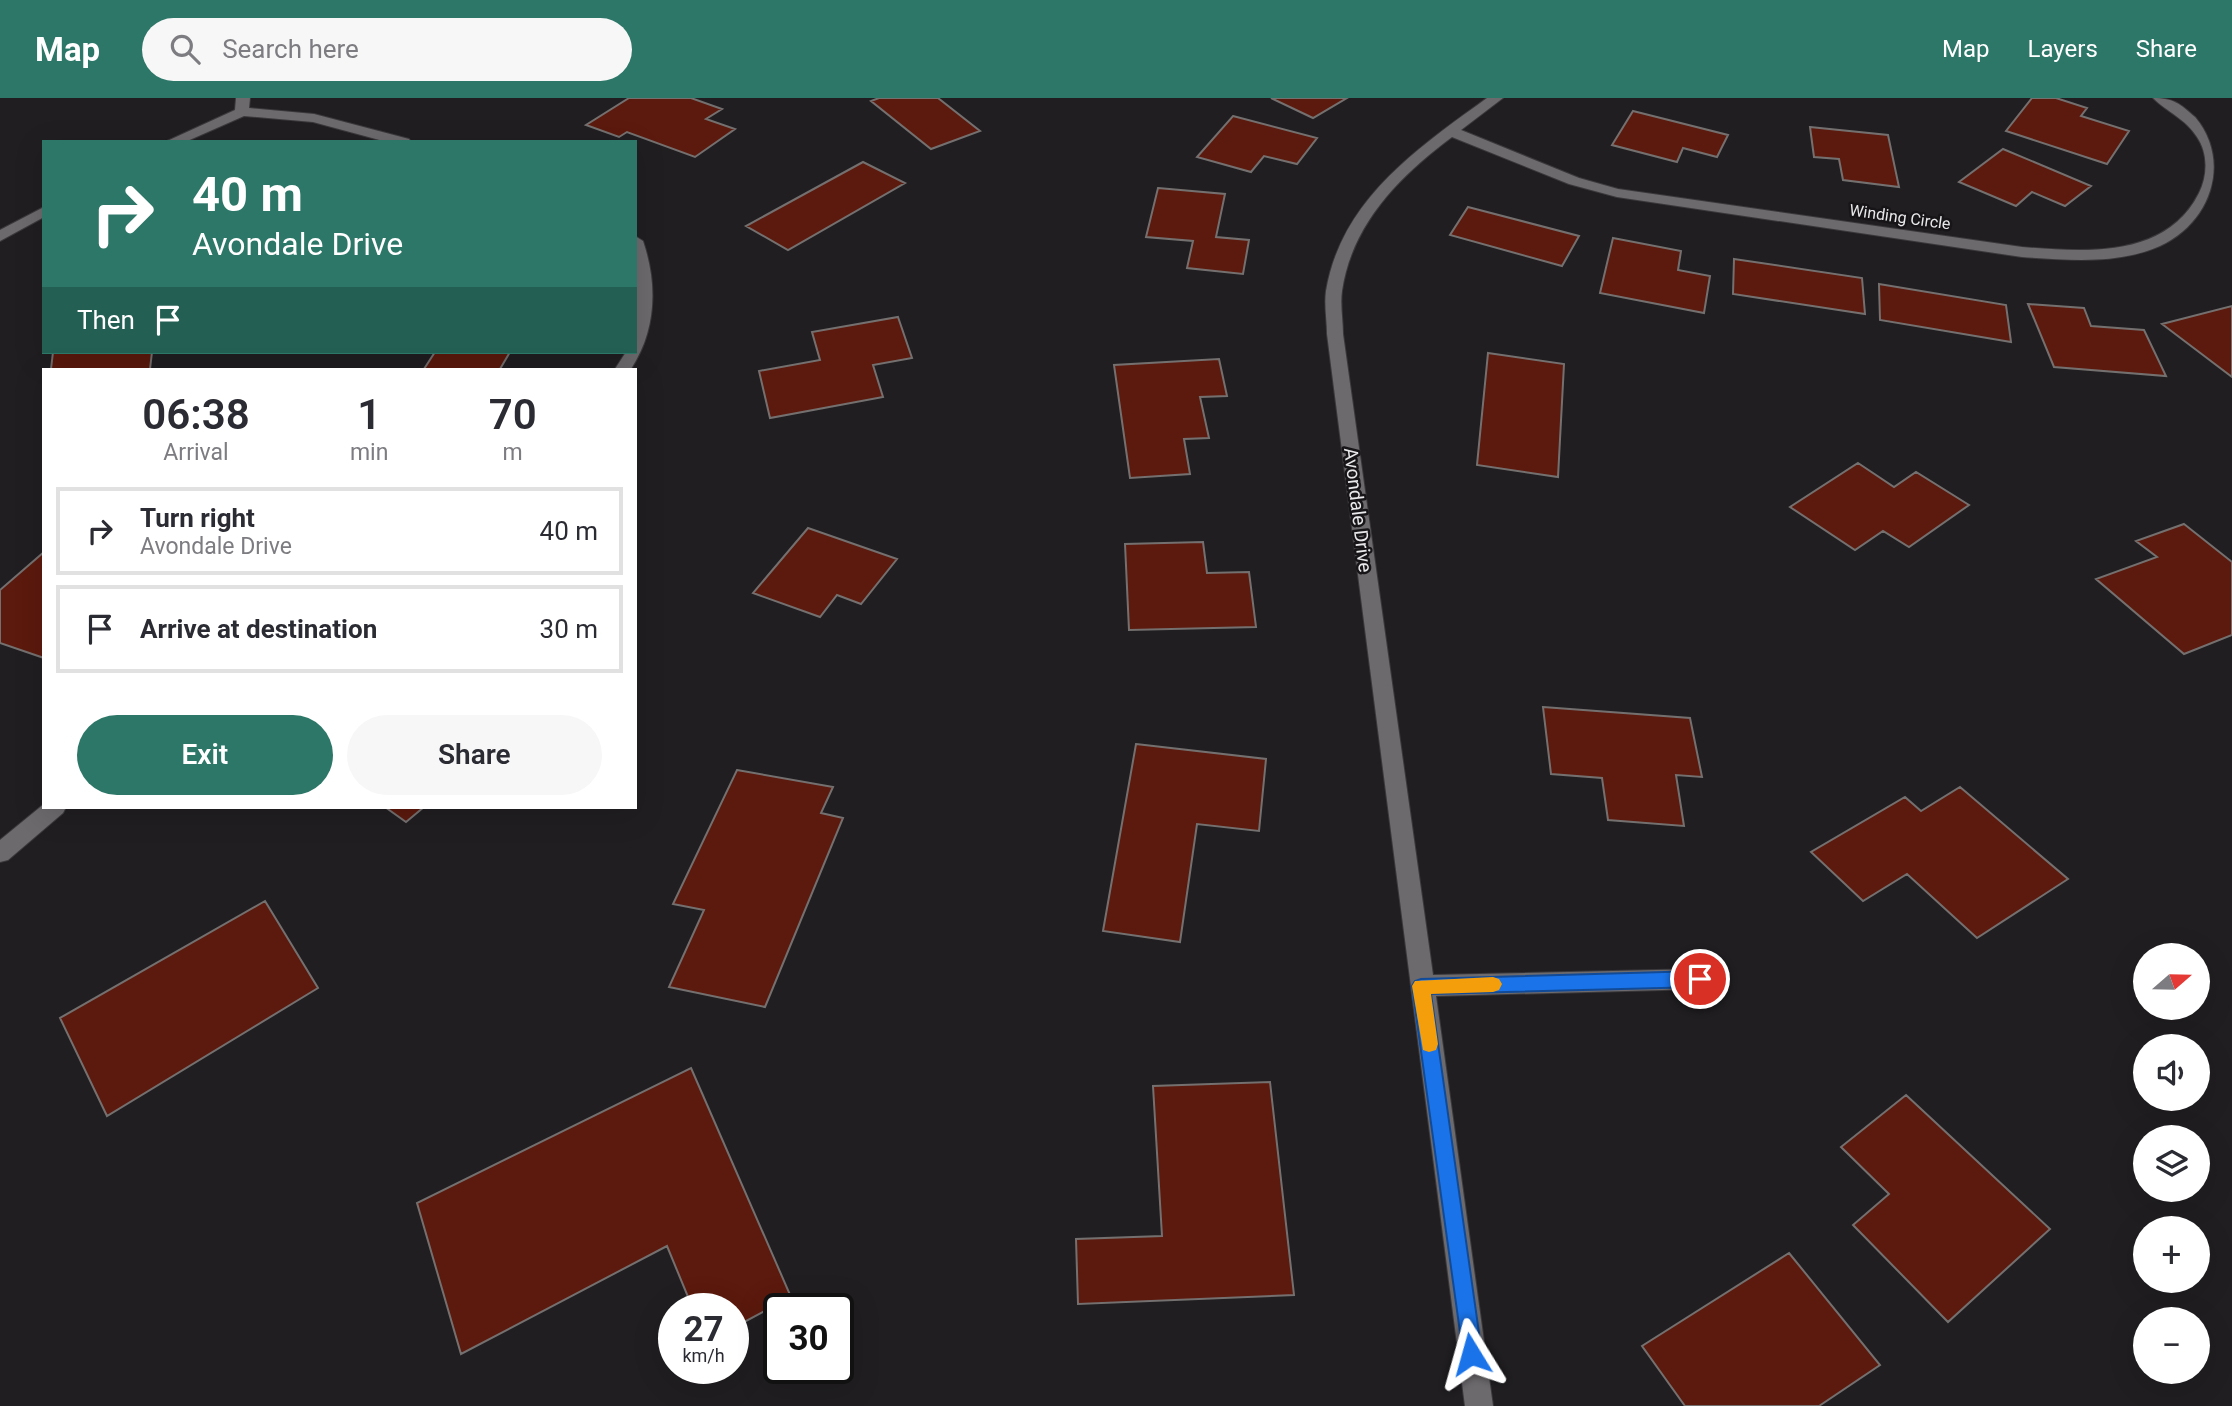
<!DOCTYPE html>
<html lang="en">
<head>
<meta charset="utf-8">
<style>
	body { margin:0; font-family:Roboto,sans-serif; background:#f7f7f7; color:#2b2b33; height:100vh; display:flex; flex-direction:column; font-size:26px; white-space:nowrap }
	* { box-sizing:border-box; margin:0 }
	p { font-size:23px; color:#7c7c81 }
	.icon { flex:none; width:38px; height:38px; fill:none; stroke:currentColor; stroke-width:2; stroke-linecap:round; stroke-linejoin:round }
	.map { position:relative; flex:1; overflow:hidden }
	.sheet { position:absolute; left:42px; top:270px; width:595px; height:441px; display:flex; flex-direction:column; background:#fff; border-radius:0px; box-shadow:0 7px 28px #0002 }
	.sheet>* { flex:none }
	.guide { position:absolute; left:42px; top:42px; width:595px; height:214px; border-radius:0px; box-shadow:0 7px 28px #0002; background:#2d7768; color:#fff; overflow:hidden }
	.needle { width:46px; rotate:70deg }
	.fabs { position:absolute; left:2133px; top:845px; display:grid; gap:14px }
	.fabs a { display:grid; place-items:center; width:77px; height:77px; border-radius:50%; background:#fff; box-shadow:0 7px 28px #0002; font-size:35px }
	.speed { position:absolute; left:658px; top:1195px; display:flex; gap:14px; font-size:35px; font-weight:700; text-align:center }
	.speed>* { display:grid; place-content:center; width:91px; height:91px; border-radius:50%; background:#fff; box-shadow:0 7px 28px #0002; line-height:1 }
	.speed small { font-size:18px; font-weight:400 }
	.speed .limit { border:4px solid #111; border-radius:10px; background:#fff; color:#111 }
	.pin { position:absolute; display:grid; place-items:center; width:60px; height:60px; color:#fff; margin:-30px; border:4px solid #fff; border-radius:50%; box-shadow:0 2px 7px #0007 }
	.me { position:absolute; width:77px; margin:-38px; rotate:352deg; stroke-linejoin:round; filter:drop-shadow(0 0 5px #0008) }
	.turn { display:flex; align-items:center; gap:24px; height:147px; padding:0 35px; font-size:32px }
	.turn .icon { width:91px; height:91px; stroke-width:2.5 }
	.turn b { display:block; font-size:49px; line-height:60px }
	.then { display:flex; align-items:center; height:66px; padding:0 35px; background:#0003; gap:14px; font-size:26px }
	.eta { display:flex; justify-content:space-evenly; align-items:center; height:119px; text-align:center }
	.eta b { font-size:42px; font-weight:600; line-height:49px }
	.button { display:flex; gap:14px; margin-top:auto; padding:14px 35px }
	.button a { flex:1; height:80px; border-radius:42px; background:#2d7768; color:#fff; font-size:28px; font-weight:600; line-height:80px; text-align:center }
	.button a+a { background:#f7f7f7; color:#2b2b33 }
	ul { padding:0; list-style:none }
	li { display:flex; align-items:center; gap:21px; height:88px; margin:0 14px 10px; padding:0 21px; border:4px solid #e1e1e2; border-radius:0px }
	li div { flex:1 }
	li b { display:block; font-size:26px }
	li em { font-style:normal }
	header { display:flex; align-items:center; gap:42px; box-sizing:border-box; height:98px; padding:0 35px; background:#2d7768; color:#fff }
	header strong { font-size:33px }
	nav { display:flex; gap:38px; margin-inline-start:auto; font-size:24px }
	.search { width:490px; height:63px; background:#f7f7f7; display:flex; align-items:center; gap:18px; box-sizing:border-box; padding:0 24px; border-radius:38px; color:#7c7c81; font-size:26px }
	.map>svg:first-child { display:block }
	.building { fill:#5c190d; stroke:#74706f; stroke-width:2 }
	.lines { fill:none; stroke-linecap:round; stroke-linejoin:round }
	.minor-casing { stroke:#3b393b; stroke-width:2 }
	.minor { fill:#6d6a6d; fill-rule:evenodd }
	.route { fill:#1a73e8; stroke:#114b97; stroke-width:2 }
	.slow { fill:#f59e0b }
	.labels { text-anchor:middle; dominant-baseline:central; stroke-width:5; stroke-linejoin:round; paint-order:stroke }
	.far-street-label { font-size:16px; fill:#e9e8ea; stroke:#171517 }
	.street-label { font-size:19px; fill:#e9e8ea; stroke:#171517 }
</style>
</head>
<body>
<header>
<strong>Map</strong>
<div class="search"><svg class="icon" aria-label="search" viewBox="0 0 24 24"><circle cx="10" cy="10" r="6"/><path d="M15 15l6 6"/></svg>Search here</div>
<nav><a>Map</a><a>Layers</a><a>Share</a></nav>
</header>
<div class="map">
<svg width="2232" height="1308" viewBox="0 0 2232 1308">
	<rect width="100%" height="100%" fill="#201e21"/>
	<path class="building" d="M 629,0 L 691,0 L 722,11 L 706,21 L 735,31 L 695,59 L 627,34 L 619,39 L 586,27 Z
		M 879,0 L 938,0 L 980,33 L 931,51 L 871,3 Z
		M 1271,0 L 1347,0 L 1313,20 Z
		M 2032,0 L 2056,0 L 2087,10 L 2081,18 L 2129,33 L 2107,66 L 2006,33 Z
		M 1633,13 L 1728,37 L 1717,59 L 1683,50 L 1677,64 L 1612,47 Z
		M 1233,18 L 1317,40 L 1297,66 L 1264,58 L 1251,74 L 1197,59 Z
		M 1810,29 L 1888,37 L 1899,89 L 1843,82 L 1839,61 L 1814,59 Z
		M 2003,51 L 2091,88 L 2065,108 L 2032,94 L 2016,108 L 1959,84 Z
		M 863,64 L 905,85 L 788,152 L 746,128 Z
		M 1158,90 L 1225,96 L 1216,139 L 1249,142 L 1243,176 L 1187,170 L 1193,143 L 1146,139 Z
		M 1468,109 L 1579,138 L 1562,168 L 1450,137 Z
		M 1613,140 L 1681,153 L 1678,172 L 1710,178 L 1704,215 L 1600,195 Z
		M 1734,161 L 1862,180 L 1865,216 L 1733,196 Z
		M 1879,186 L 2006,207 L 2011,244 L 1880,222 Z
		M 2028,206 L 2084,210 L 2091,228 L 2144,232 L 2166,278 L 2054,269 Z
		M 2232,208 L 2232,279 L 2162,226 Z
		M 898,219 L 912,260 L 873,267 L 883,299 L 770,320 L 759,273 L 820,262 L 812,234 Z
		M 53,254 L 152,254 L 150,271 L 51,271 Z
		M 435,254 L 510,254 L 500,271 L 424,271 Z
		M 1488,255 L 1564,266 L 1558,379 L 1477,367 Z
		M 1219,261 L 1227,298 L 1200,299 L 1209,340 L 1184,341 L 1190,376 L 1130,380 L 1114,267 Z
		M 1858,365 L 1894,389 L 1916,374 L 1969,407 L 1909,449 L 1883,433 L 1855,452 L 1790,409 Z
		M 2184,426 L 2232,464 L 2232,537 L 2184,556 L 2096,481 L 2157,459 L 2136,443 Z
		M 808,430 L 897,461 L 861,506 L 837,497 L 820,519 L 753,495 Z
		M 1203,444 L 1207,475 L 1249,474 L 1256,529 L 1129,532 L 1125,446 Z
		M 44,454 L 44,560 L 0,545 L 0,492 Z
		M 1543,609 L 1690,620 L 1702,679 L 1676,677 L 1684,728 L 1608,722 L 1602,680 L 1551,676 Z
		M 1136,646 L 1266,661 L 1259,733 L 1197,726 L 1180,844 L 1103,833 Z
		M 737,672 L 833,689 L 821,715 L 843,720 L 765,909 L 669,889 L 704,812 L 673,806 Z
		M 1960,689 L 2068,781 L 1977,840 L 1907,776 L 1863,803 L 1811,754 L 1905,699 L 1921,713 Z
		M 385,709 L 424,709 L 406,724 Z
		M 265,803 L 318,890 L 107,1018 L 60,920 Z
		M 691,970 L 791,1199 L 733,1230 L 733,1211 L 693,1211 L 667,1148 L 461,1256 L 417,1105 Z
		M 1270,984 L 1294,1197 L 1078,1206 L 1076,1141 L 1162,1138 L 1153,988 Z
		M 1906,997 L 2050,1131 L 1948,1224 L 1853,1127 L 1889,1096 L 1841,1049 Z
		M 1789,1155 L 1880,1267 L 1819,1308 L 1685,1308 L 1642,1248 Z"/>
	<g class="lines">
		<defs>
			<path id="minor" d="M 236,0 L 250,0 L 249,10 L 314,16 L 409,41 L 411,44 L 387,44 L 313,24 L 244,18 L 185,44 L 165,44 L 235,12 Z
				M 1487,0 L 1503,0 L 1461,32 L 1579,80 L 1618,91 L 2022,149 C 2085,154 2166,161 2199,95 C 2208,77 2208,55 2197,39 C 2186,21 2167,14 2153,0 C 2174,0 2180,6 2195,19 C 2232,63 2211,125 2160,148 C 2117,167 2068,162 2022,159 L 1617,99 L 1569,86 L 1452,39 C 1400,78 1352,125 1342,193 C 1340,207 1343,222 1343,236 L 1433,877 L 1700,871 L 1708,874 L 1712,881 L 1708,888 L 1700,891 L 1436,898 L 1493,1308 L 1465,1308 L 1327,236 C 1327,222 1324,207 1326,193 C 1341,102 1418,50 1487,0 Z
				M 44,109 L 44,119 L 0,143 L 0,132 Z
				M 635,138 L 643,143 C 658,187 656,233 631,271 L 615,271 L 626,254 L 635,254 Z
				M 44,706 L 44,709 L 66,709 L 63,715 L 8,762 L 0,764 L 0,742 Z"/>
		</defs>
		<use href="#minor" class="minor-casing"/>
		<use href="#minor" class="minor"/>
	</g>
	<path class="route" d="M 1700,873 L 1706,876 L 1709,881 L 1706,887 L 1700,889 L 1431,896 L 1482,1256 L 1479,1263 L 1471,1266 L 1464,1263 L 1412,888 L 1415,883 L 1421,881 Z"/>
	<path class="slow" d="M 1493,879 L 1499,881 L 1502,886 L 1499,892 L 1493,894 L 1431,896 L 1438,946 L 1436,952 L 1429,954 L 1423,952 L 1412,888 L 1415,883 Z"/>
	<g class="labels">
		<g class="far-street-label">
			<text transform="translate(1900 119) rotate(8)">Winding Circle</text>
		</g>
		<g class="street-label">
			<text transform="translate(1358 412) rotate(83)">Avondale Drive</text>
		</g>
	</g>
</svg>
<div class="fabs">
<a><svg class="needle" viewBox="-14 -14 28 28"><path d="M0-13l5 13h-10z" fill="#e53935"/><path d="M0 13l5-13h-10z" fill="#7c7c81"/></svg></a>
<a><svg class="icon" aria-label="sound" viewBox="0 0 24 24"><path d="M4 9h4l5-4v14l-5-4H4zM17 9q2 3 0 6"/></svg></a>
<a><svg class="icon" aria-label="layers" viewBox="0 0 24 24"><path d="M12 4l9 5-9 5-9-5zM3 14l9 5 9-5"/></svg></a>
<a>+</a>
<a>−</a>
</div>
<div class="speed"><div>27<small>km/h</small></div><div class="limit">30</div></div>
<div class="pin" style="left:1700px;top:881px;background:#d93025"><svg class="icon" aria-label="arrive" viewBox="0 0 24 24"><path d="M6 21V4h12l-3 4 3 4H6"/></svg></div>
<svg class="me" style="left:1471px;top:1256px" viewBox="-20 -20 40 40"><path d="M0-17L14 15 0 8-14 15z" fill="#1a73e8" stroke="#fff" stroke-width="4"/></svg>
<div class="guide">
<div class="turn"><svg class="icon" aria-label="right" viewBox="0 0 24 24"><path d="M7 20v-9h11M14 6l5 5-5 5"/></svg><div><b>40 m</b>Avondale Drive</div></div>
<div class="then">Then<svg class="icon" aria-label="arrive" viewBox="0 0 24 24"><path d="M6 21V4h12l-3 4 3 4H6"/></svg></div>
</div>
<section class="sheet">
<div class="eta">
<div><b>06:38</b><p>Arrival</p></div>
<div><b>1</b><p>min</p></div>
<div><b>70</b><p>m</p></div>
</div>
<ul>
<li><svg class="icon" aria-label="right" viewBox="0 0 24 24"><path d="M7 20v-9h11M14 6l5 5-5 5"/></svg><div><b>Turn right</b><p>Avondale Drive</p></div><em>40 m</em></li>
<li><svg class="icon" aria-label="arrive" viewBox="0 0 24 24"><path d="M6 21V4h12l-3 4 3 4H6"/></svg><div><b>Arrive at destination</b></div><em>30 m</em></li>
</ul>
<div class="button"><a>Exit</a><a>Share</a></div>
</section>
</div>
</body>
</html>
